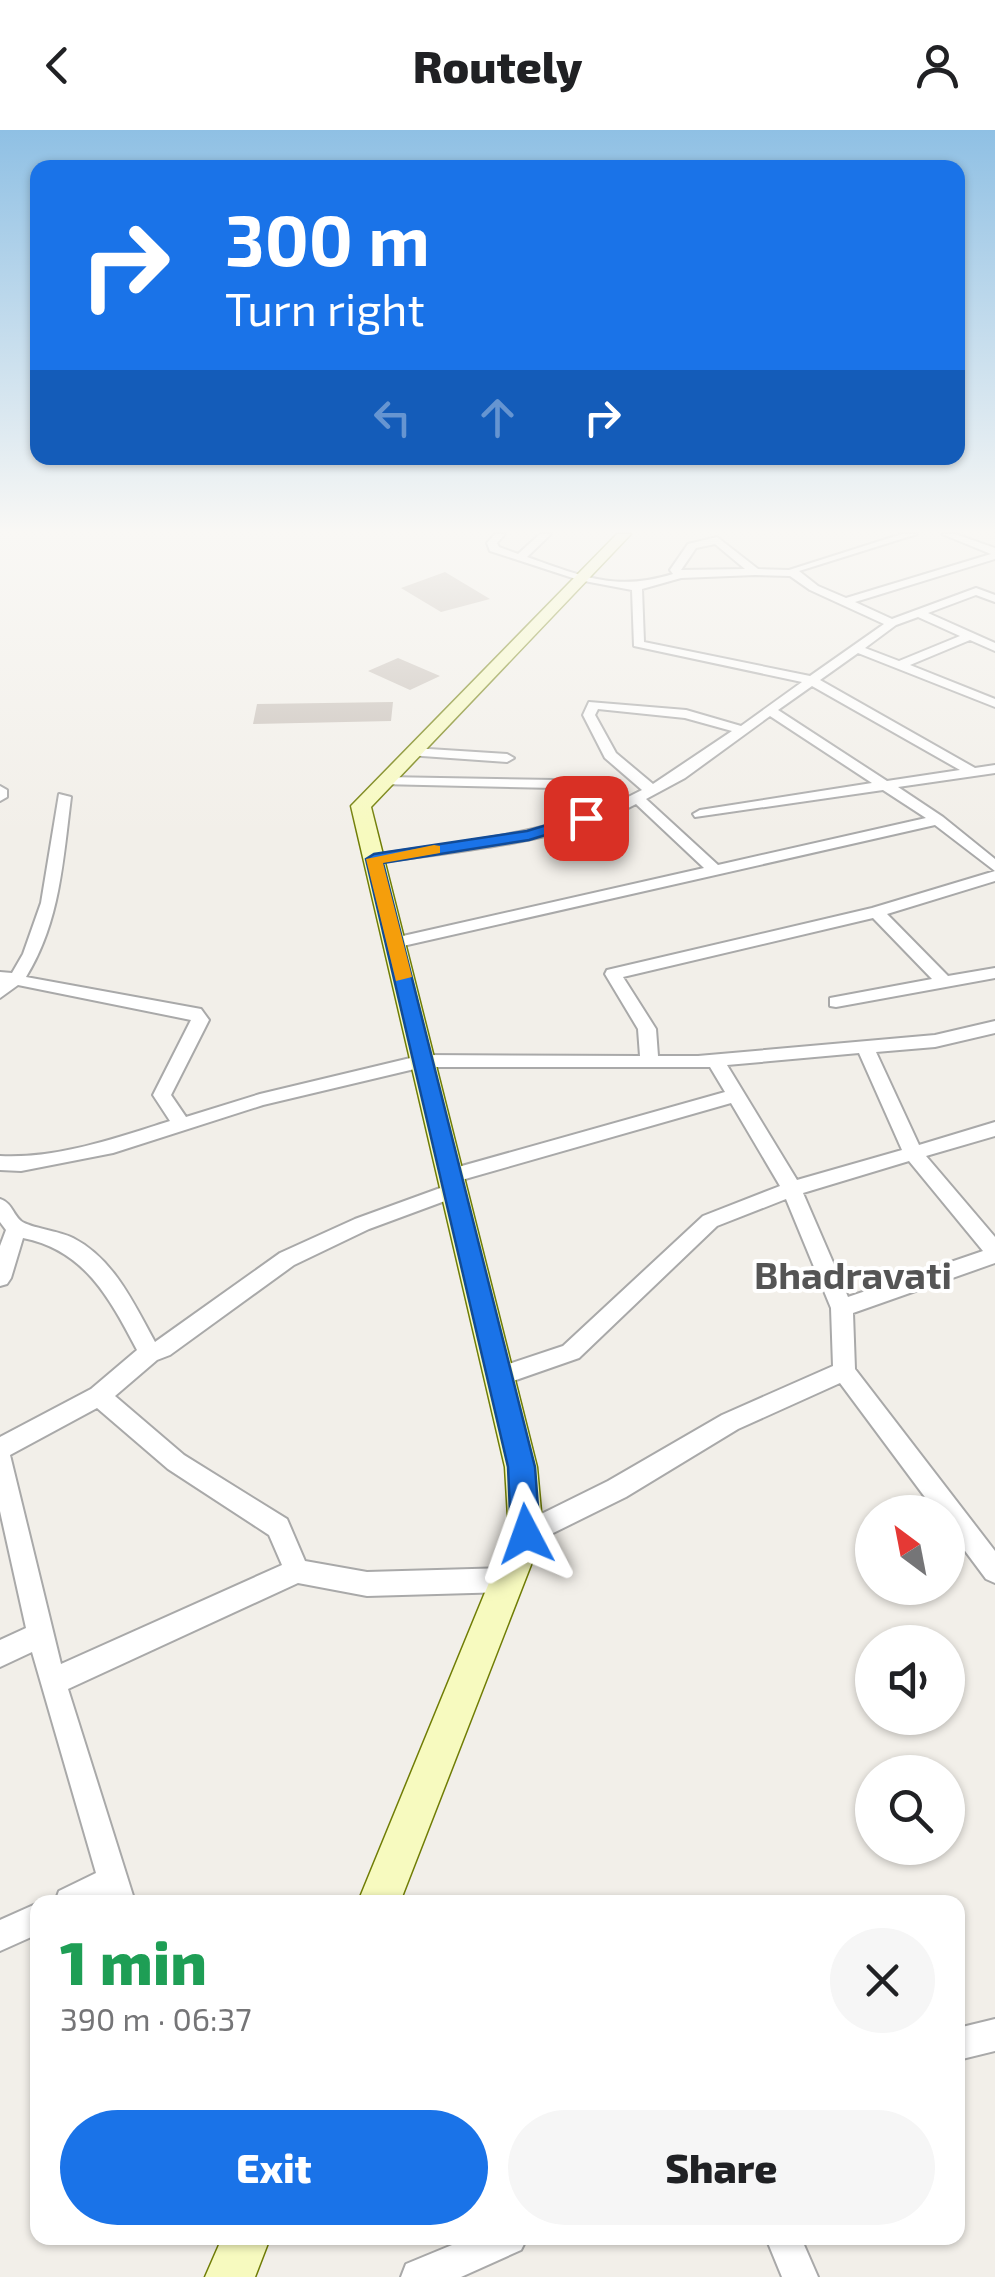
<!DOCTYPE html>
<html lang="en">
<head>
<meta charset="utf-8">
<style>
	body { margin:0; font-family:"Exo 2",sans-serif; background:#f6f6f6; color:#202124; height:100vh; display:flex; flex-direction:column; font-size:38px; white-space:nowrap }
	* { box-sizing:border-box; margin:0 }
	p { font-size:32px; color:#757577 }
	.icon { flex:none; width:55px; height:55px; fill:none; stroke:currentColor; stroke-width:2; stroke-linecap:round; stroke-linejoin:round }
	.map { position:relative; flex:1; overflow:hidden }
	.sheet { position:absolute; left:30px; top:1765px; width:935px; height:350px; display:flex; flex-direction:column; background:#fff; border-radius:20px; box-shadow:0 2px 8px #0004 }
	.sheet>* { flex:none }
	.hud { position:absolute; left:30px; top:30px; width:935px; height:305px; border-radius:20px; box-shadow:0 2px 8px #0004; background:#1a73e8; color:#fff; overflow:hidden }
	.needle { width:65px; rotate:328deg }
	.fabs { position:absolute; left:855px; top:1365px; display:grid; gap:20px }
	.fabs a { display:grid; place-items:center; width:110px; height:110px; border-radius:50%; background:#fff; box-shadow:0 2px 8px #0004; font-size:50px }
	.pin { position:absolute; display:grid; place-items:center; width:85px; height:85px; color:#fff; margin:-42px; border-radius:20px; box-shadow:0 5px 15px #0006 }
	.me { position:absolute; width:110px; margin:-55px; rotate:356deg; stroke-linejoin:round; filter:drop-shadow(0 0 8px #0008) }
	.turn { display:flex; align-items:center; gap:35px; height:210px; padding:0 30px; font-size:45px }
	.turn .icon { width:130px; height:130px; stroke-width:2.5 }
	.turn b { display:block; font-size:70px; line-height:85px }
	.lanes { display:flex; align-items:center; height:95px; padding:0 30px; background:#0003; justify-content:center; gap:50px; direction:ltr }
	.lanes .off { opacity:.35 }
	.round { display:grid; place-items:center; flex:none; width:105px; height:105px; border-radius:52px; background:#f6f6f6 }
	.headline { display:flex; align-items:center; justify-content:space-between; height:170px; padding:0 30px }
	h1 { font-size:60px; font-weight:800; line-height:75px; color:#1e9e55 }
	.cta { display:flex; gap:20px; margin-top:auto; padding:20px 30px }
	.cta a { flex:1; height:115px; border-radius:60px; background:#1a73e8; color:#fff; font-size:40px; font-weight:800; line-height:115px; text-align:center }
	.cta a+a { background:#f6f6f6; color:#202124 }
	header { display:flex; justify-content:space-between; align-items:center; height:130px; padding:0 30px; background:#fff; font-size:45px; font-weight:800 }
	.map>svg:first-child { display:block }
	.building { fill:#c7bfb8 }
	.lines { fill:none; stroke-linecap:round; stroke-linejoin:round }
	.street-casing { stroke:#a9a9a9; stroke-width:4 }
	.secondary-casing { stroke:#707d05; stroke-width:3 }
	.street { fill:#fff; fill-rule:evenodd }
	.secondary { fill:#f7fabf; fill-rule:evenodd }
	.route { fill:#1a73e8; stroke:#114b97; stroke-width:2.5 }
	.slow { fill:#f59e0b }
	.labels { text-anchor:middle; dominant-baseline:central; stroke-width:8; stroke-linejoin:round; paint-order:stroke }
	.district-label { font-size:38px; font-weight:bold; fill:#555; stroke:#fff }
</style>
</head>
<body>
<header><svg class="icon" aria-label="back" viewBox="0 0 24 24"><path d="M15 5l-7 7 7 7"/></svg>Routely<svg class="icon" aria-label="person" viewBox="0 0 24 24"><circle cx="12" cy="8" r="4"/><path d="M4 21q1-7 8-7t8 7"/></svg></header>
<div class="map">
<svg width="995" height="2147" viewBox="0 0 995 2147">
	<rect width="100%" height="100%" fill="#f2efe9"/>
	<path class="building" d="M 445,442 L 490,469 L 441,482 L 401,458 Z
		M 398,528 L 440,546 L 410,560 L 368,541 Z
		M 393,572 L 391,591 L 253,594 L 257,574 Z"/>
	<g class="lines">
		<defs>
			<path id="street" d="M 495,404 L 505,404 L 497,413 L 499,417 L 518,424 L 540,404 L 551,404 L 527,427 C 582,446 615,462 673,444 L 670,440 L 688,414 L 717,407 L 758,439 L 789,440 L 902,404 L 917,404 L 799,441 L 818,456 L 846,468 L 991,424 L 942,404 L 955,404 L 995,418 L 995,429 L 855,472 L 892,489 L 976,458 L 995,465 L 995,472 L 976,465 L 928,483 L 995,513 L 995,521 L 970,510 L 910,535 L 995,569 L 995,577 L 858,523 L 820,550 L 975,638 L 995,635 L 995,643 L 898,657 L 943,687 L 995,729 L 995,751 L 887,784 L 948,846 L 995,838 L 995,848 L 836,877 L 830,876 L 830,868 L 932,849 L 873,788 L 623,847 L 656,899 L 658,926 L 698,926 L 935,905 L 995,891 L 995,903 L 935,917 L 876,922 L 919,1015 L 995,992 L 995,1006 L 926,1026 L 995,1107 L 995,1133 L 853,1183 L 855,1239 L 995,1421 L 995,1453 L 986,1449 L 948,1398 L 948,1382 L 936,1382 L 840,1253 L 738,1299 L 626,1367 L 535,1412 L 526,1415 L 517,1412 L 514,1404 L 517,1396 L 608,1351 L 722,1285 L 833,1236 L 831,1178 L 786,1069 L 717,1096 L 579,1228 L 499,1256 L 491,1254 L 488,1247 L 491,1240 L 563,1216 L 703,1086 L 780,1056 L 731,973 L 451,1053 L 444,1051 L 441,1046 L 444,1041 L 725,962 L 710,937 L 423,937 L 263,975 L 113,1023 L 21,1041 L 0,1040 L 0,1026 C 57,1029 116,1008 170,991 L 153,965 L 191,890 L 18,855 L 0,868 L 0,842 L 12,843 L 23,824 L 41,773 L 59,664 L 71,667 C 63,730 60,792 26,847 L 201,879 L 209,890 L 171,965 L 186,987 L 260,964 L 423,925 L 640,926 L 638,899 L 605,844 L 607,840 L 872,778 L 995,741 L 935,695 L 394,818 L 388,816 L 388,810 L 394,808 L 704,738 L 636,674 C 564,713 455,721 374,733 L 367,729 L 374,725 C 465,711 560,704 642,660 L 605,628 L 583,585 L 589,572 L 686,580 L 741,596 L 802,552 L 634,516 L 632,460 L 579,450 L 490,421 L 487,413 ZM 715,414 L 745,439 L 681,440 L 696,418 ZM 755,445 L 790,446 L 810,460 L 884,494 L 810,546 L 644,512 L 642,459 L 681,448 ZM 918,487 L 960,506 L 899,531 L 865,518 L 896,495 ZM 812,556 L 960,640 L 887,651 L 778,580 ZM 598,579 L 685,588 L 732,601 L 653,654 L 616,623 L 595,585 ZM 770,586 L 872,653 L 700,680 L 693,684 L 695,687 L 883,660 L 926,688 L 718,735 L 646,669 L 685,648 ZM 859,923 L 902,1020 L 797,1050 L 727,935 ZM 909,1031 L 983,1121 L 848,1167 L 803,1063 Z
				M 413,618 L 507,624 L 514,628 L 507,632 L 408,625 L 408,619 Z
				M 385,647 L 555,650 L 562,654 L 555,658 L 380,654 L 378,651 Z
				M 0,656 L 7,660 L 7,667 L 0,671 Z
				M 454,1053 L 461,1055 L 464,1060 L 461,1065 L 369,1099 L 294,1135 L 170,1225 L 157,1230 L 115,1266 L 184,1325 L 287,1389 L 305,1431 L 367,1442 L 507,1438 L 516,1442 L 520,1450 L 516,1458 L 507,1462 L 367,1466 L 298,1453 L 68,1559 L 135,1772 L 55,1772 L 59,1761 L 96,1743 L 32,1522 L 0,1537 L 0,1510 L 26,1498 L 0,1381 L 0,1307 L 91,1259 L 137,1220 C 110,1169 85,1120 23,1108 L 11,1148 L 7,1154 L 0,1156 L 0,1116 L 6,1100 L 0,1092 L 0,1069 C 12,1073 12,1083 21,1091 C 30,1098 60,1101 73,1108 C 114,1129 134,1174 155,1212 L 280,1123 L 355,1089 ZM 97,1278 L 168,1339 L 269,1405 L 282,1435 L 61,1534 L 10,1325 Z
				M 38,1773 L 38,1804 L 0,1821 L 0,1790 Z
				M 995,1889 L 995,1921 L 958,1930 L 958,1898 Z
				M 469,2108 L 527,2108 L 521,2120 L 461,2147 L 401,2147 L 406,2134 Z
				M 766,2108 L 801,2108 L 818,2147 L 782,2147 Z"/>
			<path id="secondary" d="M 617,404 L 631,404 L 371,677 L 537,1337 L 543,1404 L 400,1772 L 358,1772 L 509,1404 L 505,1337 L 351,676 Z
				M 222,2108 L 270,2108 L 255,2147 L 205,2147 Z"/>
		</defs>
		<use href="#street" class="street-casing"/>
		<use href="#secondary" class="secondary-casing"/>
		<use href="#street" class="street"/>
		<use href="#secondary" class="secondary"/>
	</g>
	<linearGradient id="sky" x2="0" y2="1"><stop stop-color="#8fc0e4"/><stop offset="0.57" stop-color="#f9f8f5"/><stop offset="1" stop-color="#f9f8f5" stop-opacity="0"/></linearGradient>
	<rect width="995" height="704" fill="url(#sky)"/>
	<path class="route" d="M 586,683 L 592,685 L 592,691 L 529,710 L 383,733 L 535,1337 L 540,1404 L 536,1413 L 526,1417 L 515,1413 L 511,1404 L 508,1337 L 366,729 L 374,724 L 527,701 Z"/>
	<path class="slow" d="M 434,715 L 440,716 L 440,723 L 383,733 L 412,847 L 396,851 L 366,729 Z"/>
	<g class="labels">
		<g class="district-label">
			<text x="853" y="1144">Bhadravati</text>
		</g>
	</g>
</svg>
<div class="fabs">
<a><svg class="needle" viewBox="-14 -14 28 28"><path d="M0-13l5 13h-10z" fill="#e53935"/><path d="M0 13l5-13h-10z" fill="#757577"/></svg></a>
<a><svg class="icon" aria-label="sound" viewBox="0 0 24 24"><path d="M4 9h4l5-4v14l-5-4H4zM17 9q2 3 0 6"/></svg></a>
<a><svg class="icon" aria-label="search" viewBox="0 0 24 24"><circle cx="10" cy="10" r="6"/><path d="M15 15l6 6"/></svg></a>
</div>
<div class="pin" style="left:586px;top:688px;background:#d93025"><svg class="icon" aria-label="arrive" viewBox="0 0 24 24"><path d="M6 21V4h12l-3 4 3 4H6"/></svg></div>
<svg class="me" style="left:526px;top:1404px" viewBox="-20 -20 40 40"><path d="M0-17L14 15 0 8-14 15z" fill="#1a73e8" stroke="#fff" stroke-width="4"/></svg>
<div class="hud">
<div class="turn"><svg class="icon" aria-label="right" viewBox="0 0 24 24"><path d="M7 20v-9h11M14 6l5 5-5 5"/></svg><div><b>300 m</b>Turn right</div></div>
<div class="lanes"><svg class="icon off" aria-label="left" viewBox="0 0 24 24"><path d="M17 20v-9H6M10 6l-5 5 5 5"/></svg><svg class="icon off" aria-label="ahead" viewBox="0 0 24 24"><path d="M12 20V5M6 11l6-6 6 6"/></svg><svg class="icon" aria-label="right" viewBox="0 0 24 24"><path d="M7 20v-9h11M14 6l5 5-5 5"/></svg></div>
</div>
<section class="sheet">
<div class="headline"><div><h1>1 min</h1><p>390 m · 06:37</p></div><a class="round"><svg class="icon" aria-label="close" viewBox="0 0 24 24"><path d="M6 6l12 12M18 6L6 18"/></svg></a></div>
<div class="cta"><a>Exit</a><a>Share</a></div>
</section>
</div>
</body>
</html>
